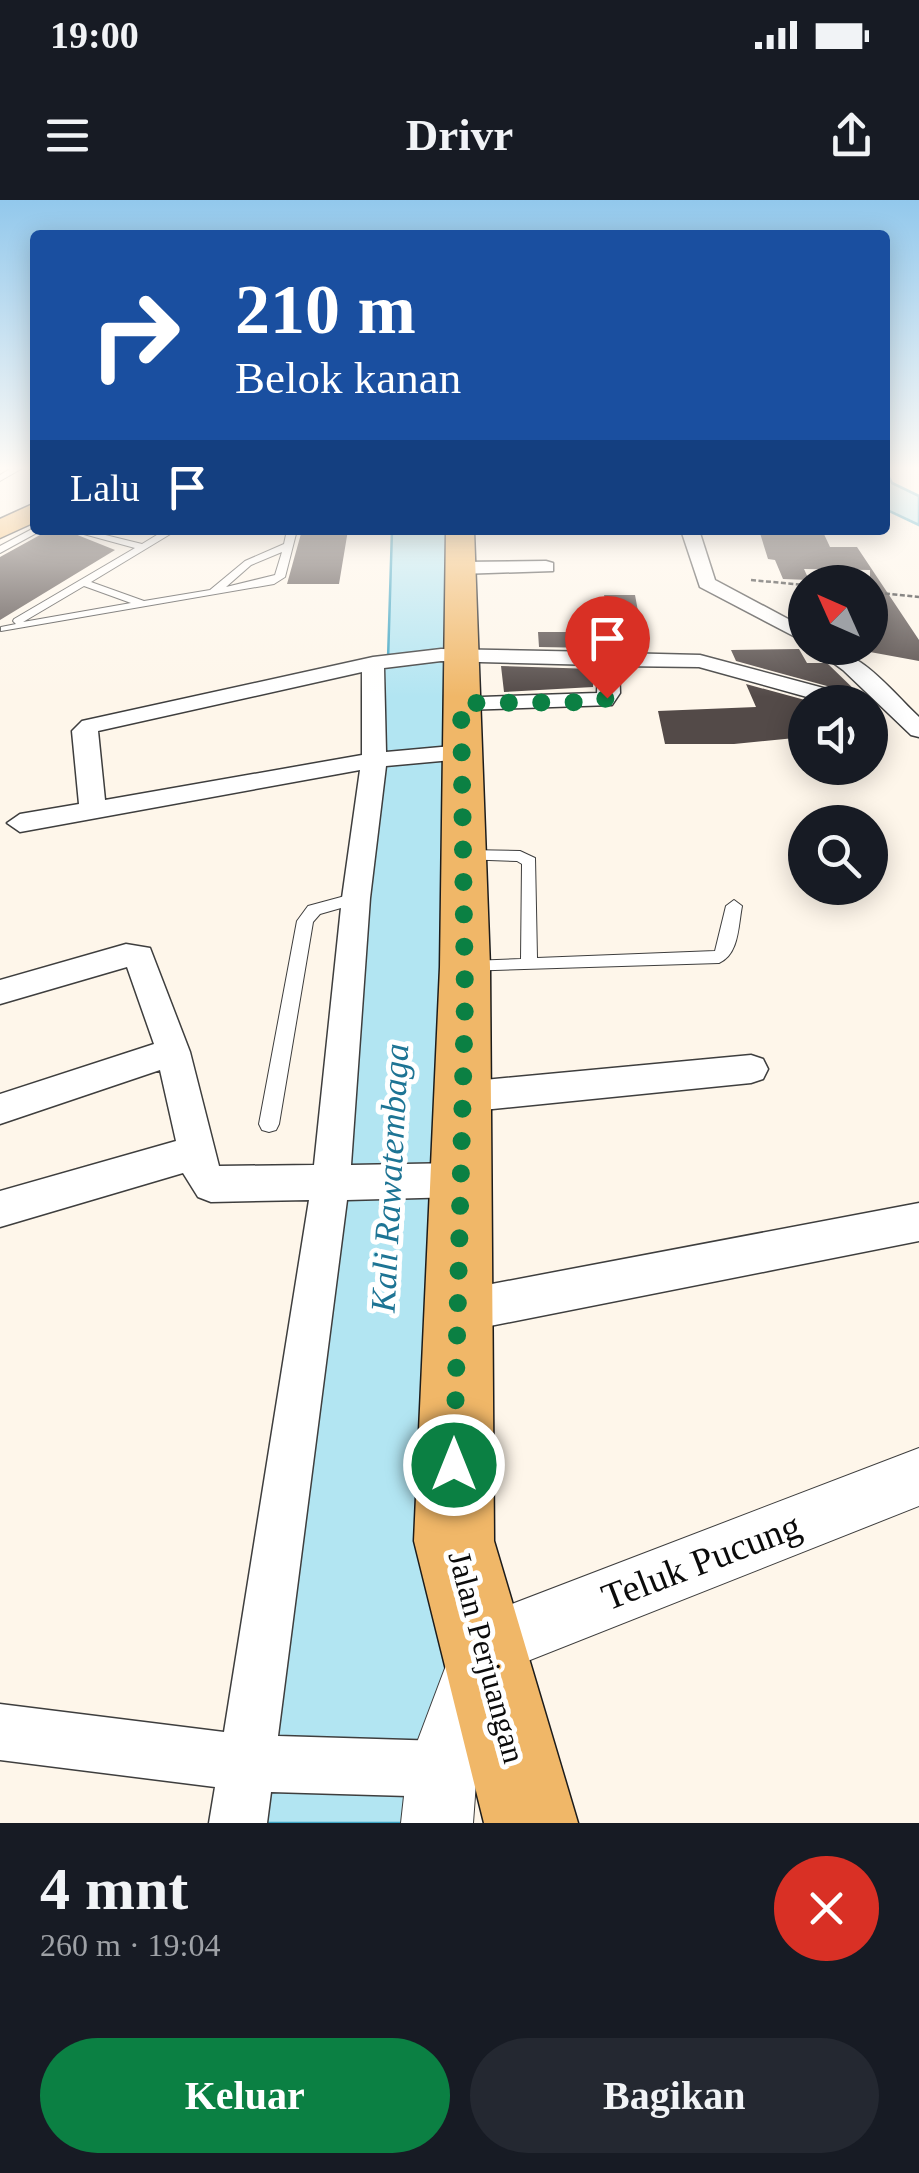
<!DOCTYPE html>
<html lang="id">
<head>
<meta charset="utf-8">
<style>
	body { margin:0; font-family:"Times New Roman",serif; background:#242831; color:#f1f3f6; height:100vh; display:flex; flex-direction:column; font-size:38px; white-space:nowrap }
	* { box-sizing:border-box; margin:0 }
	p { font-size:32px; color:#9ea1a6 }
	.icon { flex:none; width:55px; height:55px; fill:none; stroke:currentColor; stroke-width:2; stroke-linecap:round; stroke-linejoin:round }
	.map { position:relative; height:1623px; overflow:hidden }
	.sheet { display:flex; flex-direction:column; background:#171b24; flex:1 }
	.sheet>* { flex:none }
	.guide { position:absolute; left:30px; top:30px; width:860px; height:305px; border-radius:10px; box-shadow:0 5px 25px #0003; background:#1a4fa0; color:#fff; overflow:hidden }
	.needle { width:65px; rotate:315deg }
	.buttons { position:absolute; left:788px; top:365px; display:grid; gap:20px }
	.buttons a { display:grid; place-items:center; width:100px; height:100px; border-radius:50%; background:#171b24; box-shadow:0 5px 25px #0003; font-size:50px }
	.pin { position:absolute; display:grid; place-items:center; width:85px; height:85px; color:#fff; margin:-102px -42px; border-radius:50% 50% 50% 0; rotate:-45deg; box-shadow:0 0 10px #0007 }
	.pin .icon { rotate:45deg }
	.me { position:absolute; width:110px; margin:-55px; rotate:0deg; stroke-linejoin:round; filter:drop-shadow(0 0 8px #0008) }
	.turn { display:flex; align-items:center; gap:35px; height:210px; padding:0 40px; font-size:45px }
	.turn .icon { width:130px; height:130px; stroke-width:2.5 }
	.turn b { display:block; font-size:70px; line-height:85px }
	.then { display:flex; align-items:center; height:95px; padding:0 40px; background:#0003; gap:20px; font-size:38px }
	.round { display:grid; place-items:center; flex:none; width:105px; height:105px; border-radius:52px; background:#242831 }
	.overview { display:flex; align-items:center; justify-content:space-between; height:170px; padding:0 40px }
	h1 { font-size:60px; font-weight:600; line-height:75px }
	.action { display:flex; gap:20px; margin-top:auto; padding:20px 40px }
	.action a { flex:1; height:115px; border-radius:60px; background:#0b8043; color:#fff; font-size:40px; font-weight:600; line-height:115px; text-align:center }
	.action a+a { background:#242831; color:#f1f3f6 }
	.status { display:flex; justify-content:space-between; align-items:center; height:70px; padding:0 50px; background:#171b24; direction:ltr }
	.status svg { height:28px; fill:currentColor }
	header { display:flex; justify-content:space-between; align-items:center; height:130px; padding:0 40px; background:#171b24; font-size:45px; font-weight:600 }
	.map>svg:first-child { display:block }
	.water { fill:#b2e5f2; stroke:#3ea5c4; stroke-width:2.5 }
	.building { fill:#534a48 }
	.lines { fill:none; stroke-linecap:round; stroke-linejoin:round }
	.service-casing { stroke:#3e3e3e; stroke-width:2 }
	.minor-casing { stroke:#3e3e3e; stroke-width:3 }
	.tertiary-casing { stroke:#3e3e3e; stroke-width:2 }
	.primary-casing { stroke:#1c1c1c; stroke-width:3 }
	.path { stroke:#2d2d2d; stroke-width:2.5; stroke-dasharray:5 2.5; stroke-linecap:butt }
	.service { fill:#fff; fill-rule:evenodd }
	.minor { fill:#fff; fill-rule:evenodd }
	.tertiary { fill:#fff; fill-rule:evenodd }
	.primary { fill:#f0b768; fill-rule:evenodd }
	.route { stroke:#0b8043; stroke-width:18; stroke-dasharray:0 32.4 }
	.labels { text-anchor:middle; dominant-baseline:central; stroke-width:10; stroke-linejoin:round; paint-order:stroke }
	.street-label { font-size:32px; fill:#0b0b0b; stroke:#fff }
	.water-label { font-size:35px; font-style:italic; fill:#1d7494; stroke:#fff }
	.near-street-label { font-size:38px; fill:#0b0b0b; stroke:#fff }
</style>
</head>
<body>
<div class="status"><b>19:00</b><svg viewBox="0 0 49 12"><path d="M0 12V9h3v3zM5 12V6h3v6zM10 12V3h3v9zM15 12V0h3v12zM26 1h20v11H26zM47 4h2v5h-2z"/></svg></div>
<header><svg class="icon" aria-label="menu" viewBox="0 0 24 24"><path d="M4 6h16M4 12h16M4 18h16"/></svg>Drivr<svg class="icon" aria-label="share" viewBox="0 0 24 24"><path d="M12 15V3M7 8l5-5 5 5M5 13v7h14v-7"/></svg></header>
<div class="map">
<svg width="919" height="1623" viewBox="0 0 919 1623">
	<rect width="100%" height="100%" fill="#fef6ea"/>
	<path class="water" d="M 885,269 L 892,283 L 919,296 L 919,325 L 885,309 Z
		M 392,330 L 460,330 L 454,1341 L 437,1623 L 238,1623 L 373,463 L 388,460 Z"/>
	<path class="building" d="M 49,330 L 65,330 L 115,350 L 0,420 L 0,357 Z
		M 302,330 L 348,330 L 339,384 L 287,384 Z
		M 759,330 L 823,332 L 830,347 L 857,347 L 919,440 L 919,461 L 870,452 L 870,370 L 804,369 L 809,380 L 783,379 L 775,360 L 768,359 Z
		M 604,395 L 635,395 L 645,449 L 623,449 L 622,413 L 606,404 Z
		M 538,432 L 594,432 L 594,448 L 539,447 Z
		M 799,449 L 807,463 L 827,463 L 860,495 L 736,461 L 731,450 Z
		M 501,466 L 594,469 L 593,487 L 504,492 Z
		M 746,484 L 805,500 L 805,537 L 734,544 L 665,544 L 658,511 L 756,507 Z"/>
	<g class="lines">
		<defs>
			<path id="service" d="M 10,269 L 21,269 L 0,281 L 0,275 Z
				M 34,328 L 42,330 L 0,353 L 0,346 Z
				M 69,330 L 85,330 L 142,344 L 165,330 L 177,330 L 91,382 L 144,401 L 210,390 L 245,361 L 284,344 L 287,330 L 297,330 L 285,377 L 274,384 L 1,431 L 1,427 L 16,424 L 13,421 L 14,419 L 135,348 ZM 282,352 L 275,375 L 226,387 L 251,365 ZM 84,386 L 131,403 L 23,422 Z
				M 466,650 L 520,651 L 535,658 L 537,758 L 715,751 L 726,706 L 734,700 L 742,706 C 738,727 739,754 719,763 L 464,771 L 462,767 L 464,763 L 470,761 L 521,759 L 522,664 L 517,661 L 461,659 L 459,655 Z
				M 356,693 L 364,698 L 362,702 L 320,714 L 313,722 L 279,924 L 276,930 L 269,932 L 262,930 L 259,924 L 297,721 L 308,706 Z"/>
			<path id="minor" d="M 681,330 L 699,330 L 715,380 L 805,428 L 805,442 L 700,387 Z
				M 546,361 L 553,363 L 553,371 L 459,374 L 450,368 L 459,362 Z
				M 608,407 L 618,413 L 619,453 L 700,455 L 857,497 L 860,502 L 825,502 L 699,467 L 619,466 L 620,493 L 612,505 L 461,510 L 453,508 L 453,498 L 597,493 L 598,465 L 441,461 L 384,468 L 386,552 L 463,545 L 475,552 L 463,559 L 386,566 L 370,698 L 351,965 L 458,963 L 471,968 L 477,980 L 471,992 L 458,997 L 347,1000 L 278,1536 L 442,1541 L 462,1549 L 470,1569 L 462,1589 L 442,1597 L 271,1592 L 267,1623 L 209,1623 L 215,1587 L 0,1560 L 0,1504 L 224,1532 L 309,1000 L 211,1002 L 198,997 L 183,973 L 0,1027 L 0,991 L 176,941 L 160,870 L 0,924 L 0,894 L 154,844 L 127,767 L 0,804 L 0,780 L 126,744 L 150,748 L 190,852 L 219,966 L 314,965 L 342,698 L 360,570 L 20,632 L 7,623 L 20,614 L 79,604 L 72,531 L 82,521 L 373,457 L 441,449 L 598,452 L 598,413 ZM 362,472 L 362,555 L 105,600 L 98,531 Z
				M 813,448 C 858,445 888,488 919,517 L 919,537 L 911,535 L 843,470 Z
				M 751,855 L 763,859 L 768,869 L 763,879 L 751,883 L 463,912 L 451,908 L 445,897 L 451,886 L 463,882 Z
				M 919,1003 L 919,1041 L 455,1133 L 440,1127 L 434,1112 L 440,1097 L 455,1091 Z"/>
			<path id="tertiary" d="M 919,1248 L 919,1306 L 510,1468 L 477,1569 L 473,1623 L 401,1623 L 407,1569 L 462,1423 Z"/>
			<path id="primary" d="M 35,303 L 35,322 L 0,338 L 0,319 Z
				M 446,330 L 474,330 L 490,767 L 494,1341 L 578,1623 L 484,1623 L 414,1341 L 440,767 Z"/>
		</defs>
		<use href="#service" class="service-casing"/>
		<use href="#minor" class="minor-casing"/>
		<use href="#tertiary" class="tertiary-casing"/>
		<use href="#primary" class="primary-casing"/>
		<path class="path" d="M 751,380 L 805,385
			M 870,392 L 919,397"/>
		<use href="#service" class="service"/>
		<use href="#minor" class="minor"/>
		<use href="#tertiary" class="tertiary"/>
		<use href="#primary" class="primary"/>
	</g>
	<linearGradient id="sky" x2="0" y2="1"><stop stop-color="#92c8ec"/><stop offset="0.54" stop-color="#fffbf6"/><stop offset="1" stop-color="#fffbf6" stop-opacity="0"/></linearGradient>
	<rect width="919" height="497" fill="url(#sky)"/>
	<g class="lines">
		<path class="route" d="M 454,1265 L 465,799 L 461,503 L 598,502 L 607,498"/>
	</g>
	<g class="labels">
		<g class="street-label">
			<text transform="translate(487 1457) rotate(75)">Jalan Perjuangan</text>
		</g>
		<g class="water-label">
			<text transform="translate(390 978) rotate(-87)">Kali Rawatembaga</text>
		</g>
		<g class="near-street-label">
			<text transform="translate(701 1361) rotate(-21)">Teluk Pucung</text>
		</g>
	</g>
</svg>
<div class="buttons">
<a><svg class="needle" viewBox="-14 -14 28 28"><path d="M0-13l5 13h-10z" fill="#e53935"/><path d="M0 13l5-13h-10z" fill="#9ea1a6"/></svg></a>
<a><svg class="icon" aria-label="sound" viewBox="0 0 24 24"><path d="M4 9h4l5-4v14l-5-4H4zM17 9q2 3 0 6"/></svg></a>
<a><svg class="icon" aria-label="search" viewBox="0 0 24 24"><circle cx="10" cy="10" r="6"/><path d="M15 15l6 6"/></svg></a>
</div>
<div class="pin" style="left:607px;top:498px;background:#d93025"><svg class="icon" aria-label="arrive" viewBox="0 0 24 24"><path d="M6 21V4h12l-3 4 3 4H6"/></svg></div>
<svg class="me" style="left:454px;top:1265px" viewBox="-20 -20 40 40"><circle r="17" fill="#0b8043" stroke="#fff" stroke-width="3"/><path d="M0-11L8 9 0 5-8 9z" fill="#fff"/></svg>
<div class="guide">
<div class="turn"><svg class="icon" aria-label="right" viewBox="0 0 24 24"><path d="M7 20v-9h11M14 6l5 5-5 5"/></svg><div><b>210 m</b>Belok kanan</div></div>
<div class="then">Lalu<svg class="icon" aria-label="arrive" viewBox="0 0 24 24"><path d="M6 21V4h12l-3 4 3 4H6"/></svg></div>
</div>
</div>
<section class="sheet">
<div class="overview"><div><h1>4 mnt</h1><p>260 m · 19:04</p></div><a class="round" style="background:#d93025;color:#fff"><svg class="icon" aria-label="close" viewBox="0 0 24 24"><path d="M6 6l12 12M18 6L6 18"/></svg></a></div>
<div class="action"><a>Keluar</a><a>Bagikan</a></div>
</section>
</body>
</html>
